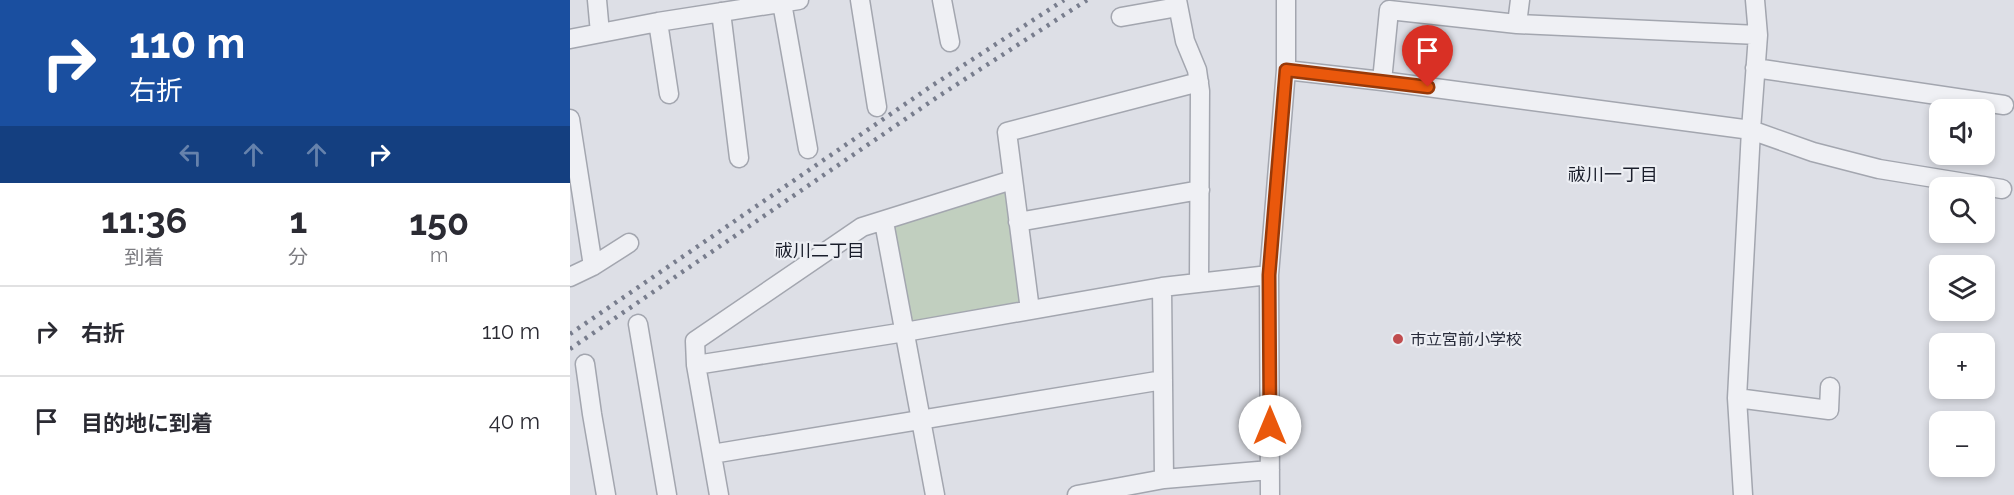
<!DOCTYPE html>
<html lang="ja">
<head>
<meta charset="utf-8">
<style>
	body { margin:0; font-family:Raleway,"Noto Sans JP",sans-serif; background:#f7f7f7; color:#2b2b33; height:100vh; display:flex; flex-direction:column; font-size:22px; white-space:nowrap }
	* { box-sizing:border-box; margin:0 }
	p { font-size:20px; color:#7c7c81 }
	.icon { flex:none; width:33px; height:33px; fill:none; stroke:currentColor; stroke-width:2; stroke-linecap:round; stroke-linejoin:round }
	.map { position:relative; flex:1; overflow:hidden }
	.panel { display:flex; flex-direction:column; background:#fff; width:570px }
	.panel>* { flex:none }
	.banner { background:#1a4fa0; color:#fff; overflow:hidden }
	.fabs { position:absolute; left:1359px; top:99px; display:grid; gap:12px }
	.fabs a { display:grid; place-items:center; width:66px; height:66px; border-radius:12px; background:#fff; box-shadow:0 3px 9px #0003; font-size:30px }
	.pin { position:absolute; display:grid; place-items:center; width:51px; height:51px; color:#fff; margin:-62px -26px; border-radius:50% 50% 50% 0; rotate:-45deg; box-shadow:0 0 6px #0007 }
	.pin .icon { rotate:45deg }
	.me { position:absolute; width:66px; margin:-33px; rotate:0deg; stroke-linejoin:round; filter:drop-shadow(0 0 4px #0008) }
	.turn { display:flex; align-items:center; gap:21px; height:126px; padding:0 30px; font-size:27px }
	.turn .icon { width:78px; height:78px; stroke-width:2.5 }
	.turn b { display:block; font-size:42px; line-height:51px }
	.lanes { display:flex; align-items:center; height:57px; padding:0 30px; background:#0003; justify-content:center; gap:30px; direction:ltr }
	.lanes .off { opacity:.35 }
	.eta { display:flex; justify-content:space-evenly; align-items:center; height:102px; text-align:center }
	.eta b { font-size:36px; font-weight:700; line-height:42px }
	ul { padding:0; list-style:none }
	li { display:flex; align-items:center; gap:18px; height:90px; padding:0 30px; border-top:2px solid #e1e1e2 }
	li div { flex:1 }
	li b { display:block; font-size:22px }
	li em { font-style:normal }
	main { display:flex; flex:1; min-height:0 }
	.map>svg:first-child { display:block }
	.green { fill:#c1cfbf }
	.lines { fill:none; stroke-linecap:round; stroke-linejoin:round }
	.minor-casing { stroke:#a3a6af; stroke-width:21 }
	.minor { stroke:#eff0f4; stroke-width:18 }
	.rail { stroke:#787d8d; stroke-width:4.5; stroke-dasharray:3 6; stroke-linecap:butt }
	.route-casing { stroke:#983908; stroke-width:15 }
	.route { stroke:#ea580c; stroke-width:10 }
	.poi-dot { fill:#c04c4e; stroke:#eceef3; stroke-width:2 }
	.labels { text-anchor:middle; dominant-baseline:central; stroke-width:4.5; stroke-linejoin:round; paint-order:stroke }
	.poi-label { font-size:16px; fill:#282c3b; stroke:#eceef3; text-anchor:start }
	.neighbourhood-label { font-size:18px; fill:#1a1e2b; stroke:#eceef3 }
</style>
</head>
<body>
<main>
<section class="panel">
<div class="banner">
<div class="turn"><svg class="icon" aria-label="right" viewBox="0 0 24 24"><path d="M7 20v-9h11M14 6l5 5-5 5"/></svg><div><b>110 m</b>右折</div></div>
<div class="lanes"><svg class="icon off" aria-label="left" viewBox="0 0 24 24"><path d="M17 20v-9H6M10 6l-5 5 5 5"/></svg><svg class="icon off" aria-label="ahead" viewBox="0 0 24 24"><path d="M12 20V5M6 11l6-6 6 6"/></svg><svg class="icon off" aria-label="ahead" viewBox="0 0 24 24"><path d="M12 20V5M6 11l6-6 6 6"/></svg><svg class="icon" aria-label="right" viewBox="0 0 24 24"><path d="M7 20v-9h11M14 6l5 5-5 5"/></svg></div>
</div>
<div class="eta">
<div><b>11:36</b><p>到着</p></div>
<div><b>1</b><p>分</p></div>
<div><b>150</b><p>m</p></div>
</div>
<ul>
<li><svg class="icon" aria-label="right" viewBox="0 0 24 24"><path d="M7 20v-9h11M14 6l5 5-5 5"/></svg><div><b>右折</b></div><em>110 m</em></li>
<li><svg class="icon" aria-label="arrive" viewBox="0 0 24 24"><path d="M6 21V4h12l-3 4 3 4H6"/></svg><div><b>目的地に到着</b></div><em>40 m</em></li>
</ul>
</section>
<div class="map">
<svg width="1444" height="495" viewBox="0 0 1444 495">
	<rect width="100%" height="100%" fill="#dddfe6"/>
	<path class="green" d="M 437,188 L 452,307 L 337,325 L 319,226 Z"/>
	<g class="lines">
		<defs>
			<path id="minor" d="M 27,0 L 30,33
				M 290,0 L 307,107
				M 372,0 L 380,42
				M 607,0 L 615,41 L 627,70 L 630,91 L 629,281
				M 212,3 L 238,149
				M 151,12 L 169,158
				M 551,17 L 608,7
				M 88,22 L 99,94
				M 947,24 L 950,0
				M 0,39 L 88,22 L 229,0
				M 1185,68 L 1434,105
				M 716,70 L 812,81 L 1181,130 L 1243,152 L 1309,169 L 1432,189
				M 812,81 L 819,10 L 947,24 L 1188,35
				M 0,119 L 23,266
				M 314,222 L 365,495
				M 448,222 L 630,190
				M 0,277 L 23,266 L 59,243
				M 592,287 L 594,479
				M 460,310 L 437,132 L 629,82
				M 68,324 L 97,495
				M 15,364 L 22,414 L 36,495
				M 126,365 L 335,332 L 592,287 L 699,275
				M 1167,398 L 1259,410 L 1260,387
				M 142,454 L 593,380
				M 149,495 L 126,365 L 125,341 L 292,227 L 442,180
				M 507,495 L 594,479 L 700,470
				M 700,495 L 699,275 L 716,70 L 716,0
				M 1173,495 L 1167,398 L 1181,130 L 1188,35 L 1185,0"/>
		</defs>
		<use href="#minor" class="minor-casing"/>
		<use href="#minor" class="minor"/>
		<path class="rail" d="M 0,334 L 363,85 L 494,0
			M 0,349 L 369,96 L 517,0"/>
	</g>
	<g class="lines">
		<defs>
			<path id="route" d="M 700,426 L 699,275 L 716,70 L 858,87"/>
		</defs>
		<use href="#route" class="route-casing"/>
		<use href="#route" class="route"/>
	</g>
	<circle class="poi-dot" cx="828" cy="339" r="6"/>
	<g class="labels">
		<g class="poi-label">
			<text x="840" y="339">市立宮前小学校</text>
		</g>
		<g class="neighbourhood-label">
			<text x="1043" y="174">祓川一丁目</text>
			<text x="250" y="250">祓川二丁目</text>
		</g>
	</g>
</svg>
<div class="fabs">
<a><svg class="icon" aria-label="sound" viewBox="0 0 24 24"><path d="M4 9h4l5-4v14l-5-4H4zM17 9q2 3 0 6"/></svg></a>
<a><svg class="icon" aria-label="search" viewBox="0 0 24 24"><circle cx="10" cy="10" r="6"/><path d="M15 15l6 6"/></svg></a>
<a><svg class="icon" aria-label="layers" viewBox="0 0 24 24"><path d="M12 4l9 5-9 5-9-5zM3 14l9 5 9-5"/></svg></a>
<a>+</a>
<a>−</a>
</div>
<div class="pin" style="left:858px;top:87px;background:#d93025"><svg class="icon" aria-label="arrive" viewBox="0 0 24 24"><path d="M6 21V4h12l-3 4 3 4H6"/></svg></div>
<svg class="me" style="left:700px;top:426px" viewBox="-20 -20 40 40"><circle r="19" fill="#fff"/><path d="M0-13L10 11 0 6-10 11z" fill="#ea580c"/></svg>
</div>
</main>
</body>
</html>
